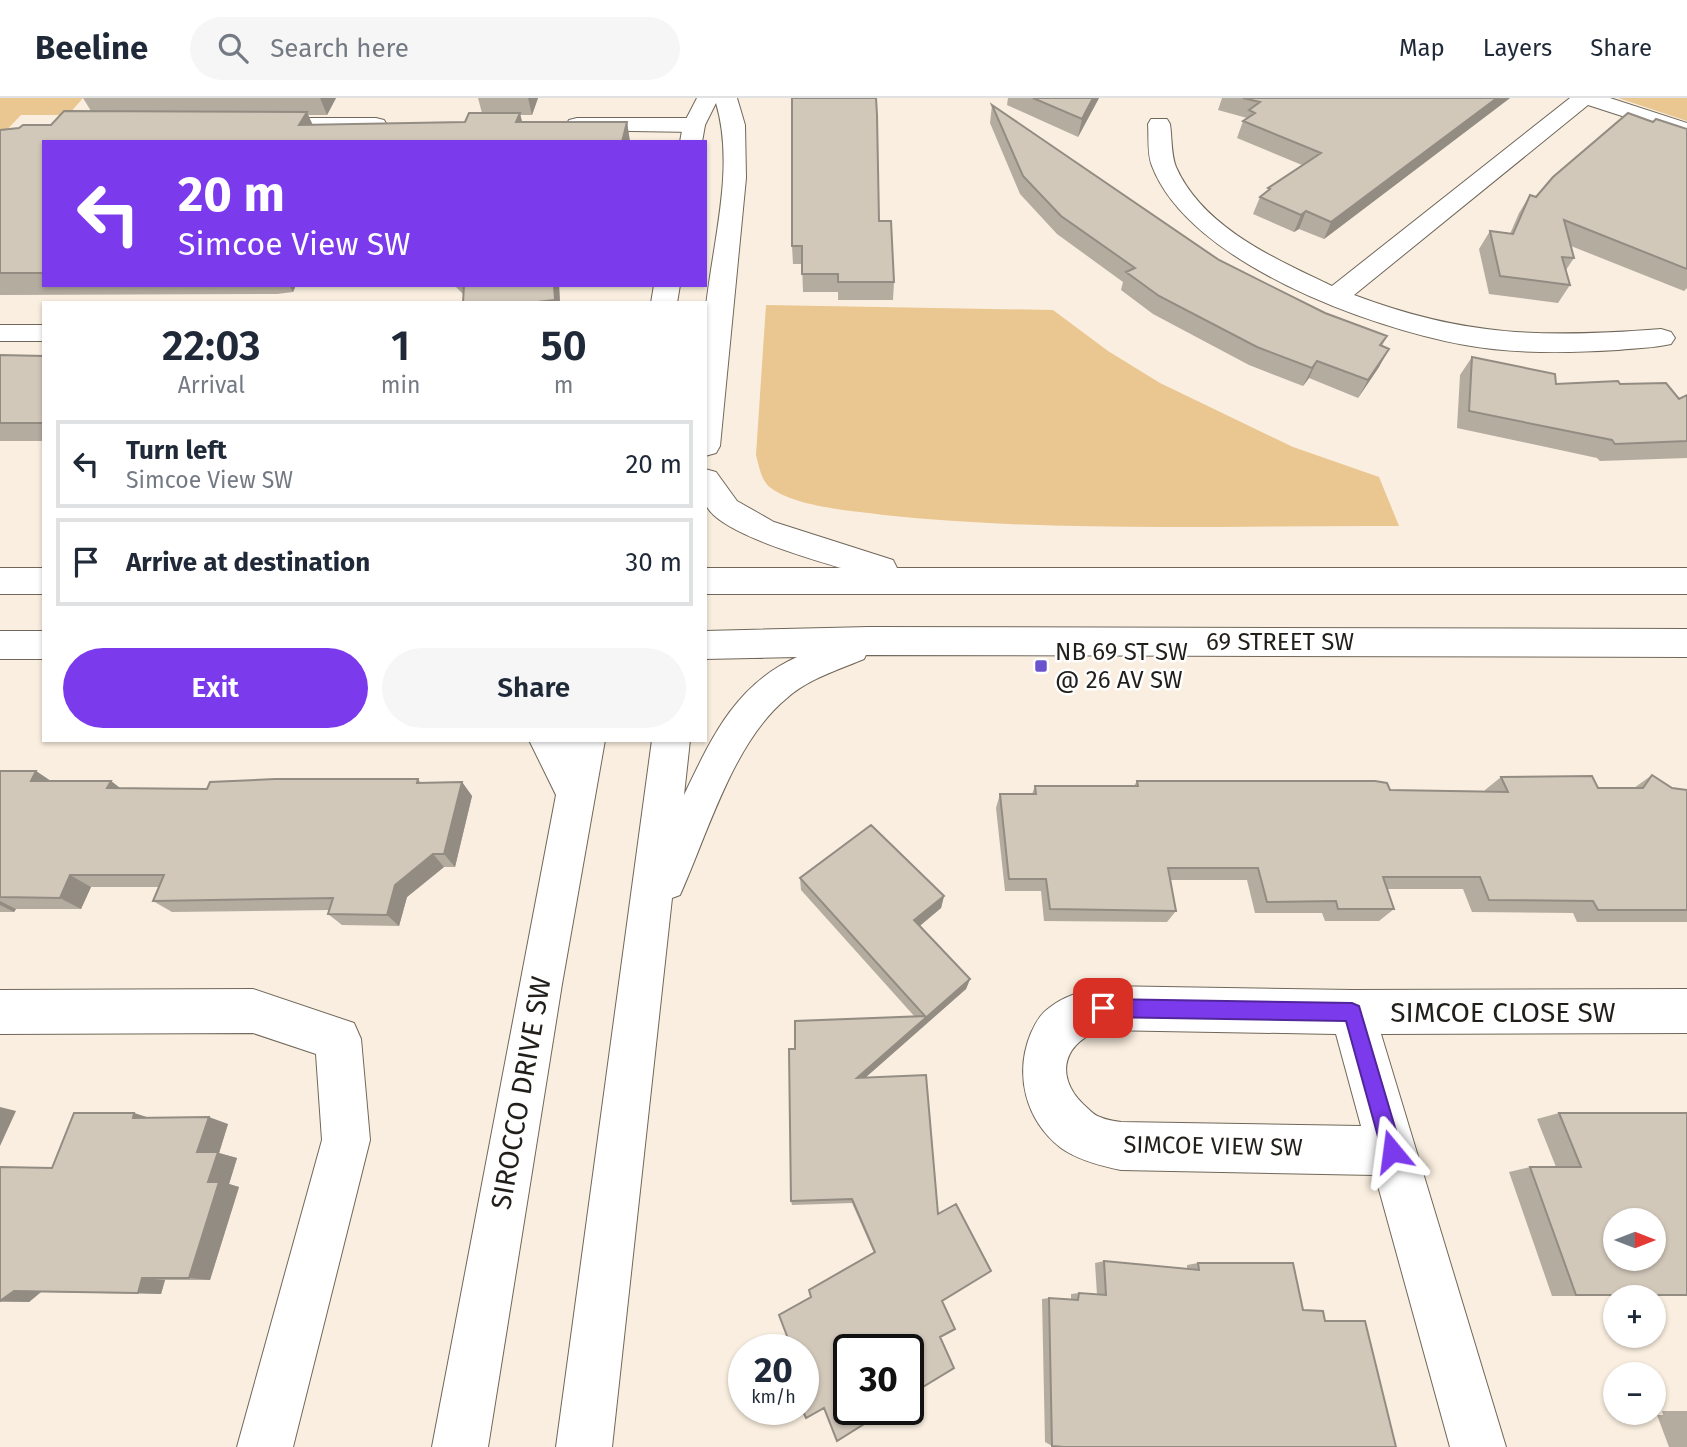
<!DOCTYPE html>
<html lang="en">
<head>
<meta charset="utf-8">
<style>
	body { margin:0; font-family:"Fira Sans",sans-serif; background:#f6f6f7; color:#1f2937; height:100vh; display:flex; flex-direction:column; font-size:26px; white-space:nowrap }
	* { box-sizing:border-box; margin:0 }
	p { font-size:23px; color:#747a83 }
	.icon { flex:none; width:38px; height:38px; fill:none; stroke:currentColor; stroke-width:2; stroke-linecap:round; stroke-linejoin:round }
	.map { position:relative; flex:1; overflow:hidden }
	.sheet { position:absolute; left:42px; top:203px; width:665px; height:441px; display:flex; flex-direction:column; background:#fff; border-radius:0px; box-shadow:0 2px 5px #0004 }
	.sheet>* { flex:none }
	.hud { position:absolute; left:42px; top:42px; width:665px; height:147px; border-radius:0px; box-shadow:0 2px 5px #0004; background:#7c3aed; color:#fff; overflow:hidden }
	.needle { width:46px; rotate:90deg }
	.tools { position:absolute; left:1603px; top:1110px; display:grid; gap:14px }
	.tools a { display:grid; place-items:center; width:63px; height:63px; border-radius:50%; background:#fff; box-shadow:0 2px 5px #0004; font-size:35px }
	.speed { position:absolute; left:728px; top:1236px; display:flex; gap:14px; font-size:35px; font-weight:700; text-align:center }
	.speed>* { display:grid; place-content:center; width:91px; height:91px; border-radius:50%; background:#fff; box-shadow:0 2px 5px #0004; line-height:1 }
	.speed small { font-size:18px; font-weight:400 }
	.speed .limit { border:4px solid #111; border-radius:10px; background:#fff; color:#111 }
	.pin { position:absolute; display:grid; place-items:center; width:60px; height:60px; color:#fff; margin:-30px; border-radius:14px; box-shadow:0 4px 10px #0006 }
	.me { position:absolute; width:77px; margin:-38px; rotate:344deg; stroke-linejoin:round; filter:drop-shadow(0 0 5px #0008) }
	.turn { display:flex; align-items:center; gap:24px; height:147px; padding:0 21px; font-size:32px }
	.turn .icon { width:91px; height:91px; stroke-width:2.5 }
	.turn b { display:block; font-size:49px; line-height:60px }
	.eta { display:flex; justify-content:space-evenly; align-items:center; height:119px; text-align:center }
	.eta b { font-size:42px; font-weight:600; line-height:49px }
	.primary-button { display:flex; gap:14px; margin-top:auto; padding:14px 21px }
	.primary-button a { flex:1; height:80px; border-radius:42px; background:#7c3aed; color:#fff; font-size:28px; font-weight:600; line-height:80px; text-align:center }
	.primary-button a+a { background:#f6f6f7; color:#1f2937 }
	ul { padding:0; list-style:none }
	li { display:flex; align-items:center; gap:21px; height:88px; margin:0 14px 10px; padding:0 7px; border:4px solid #e0e1e3; border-radius:0px }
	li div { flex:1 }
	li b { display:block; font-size:26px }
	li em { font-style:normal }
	header { display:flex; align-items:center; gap:42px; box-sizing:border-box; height:98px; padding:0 35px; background:#fff; border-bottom:2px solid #e0e1e3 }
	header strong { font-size:33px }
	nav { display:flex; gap:38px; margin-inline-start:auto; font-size:24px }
	.search { width:490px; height:63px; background:#f6f6f7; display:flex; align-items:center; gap:18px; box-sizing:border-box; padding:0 24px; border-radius:38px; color:#747a83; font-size:26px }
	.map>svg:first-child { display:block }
	.green { fill:#eac690 }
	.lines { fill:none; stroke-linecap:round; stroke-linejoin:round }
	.street-casing { stroke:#70675a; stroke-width:2 }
	.secondary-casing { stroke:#70675a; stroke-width:2 }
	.street { fill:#fff; fill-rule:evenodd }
	.secondary { fill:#fff; fill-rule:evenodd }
	.wall { fill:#b5aca0 }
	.shaded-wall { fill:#938c82 }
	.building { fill:#d2c8ba; stroke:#938c82; stroke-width:2; fill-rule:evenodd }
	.route { fill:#7c3aed; stroke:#51269a; stroke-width:2 }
	.poi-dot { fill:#6a54ce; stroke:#fff; stroke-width:2.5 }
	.labels { text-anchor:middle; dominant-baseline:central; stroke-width:5; stroke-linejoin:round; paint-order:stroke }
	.street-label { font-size:24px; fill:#221e19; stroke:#fff }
	.poi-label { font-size:24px; fill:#221e19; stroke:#fff; text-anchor:start }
	.near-street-label { font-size:28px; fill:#221e19; stroke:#fff }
</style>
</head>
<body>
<header>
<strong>Beeline</strong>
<div class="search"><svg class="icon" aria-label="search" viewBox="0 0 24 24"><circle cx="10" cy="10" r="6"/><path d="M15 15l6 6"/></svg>Search here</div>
<nav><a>Map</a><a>Layers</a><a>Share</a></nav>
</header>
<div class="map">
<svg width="1687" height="1349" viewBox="0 0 1687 1349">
	<rect width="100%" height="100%" fill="#f9eedf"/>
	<path class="green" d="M 0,0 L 83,0 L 68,17 L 21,17 L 0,39 Z
		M 1618,0 L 1687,0 L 1687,23 Z
		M 766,207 L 1053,212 L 1108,253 L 1160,285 L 1293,349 L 1379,379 L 1399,428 C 1228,427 1055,435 884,417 C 854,413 796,409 771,390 C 761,383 759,368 756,357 Z"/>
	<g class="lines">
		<defs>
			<path id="street" d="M 1570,0 L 1610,0 L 1687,25 L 1687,39 L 1588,7 L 1354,197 C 1465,239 1545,240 1661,231 L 1671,234 L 1675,240 L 1671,246 C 1654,250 1636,250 1618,252 C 1567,255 1515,256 1465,247 C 1371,230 1189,165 1152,68 C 1147,56 1149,39 1148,26 L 1151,21 L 1167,21 L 1170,26 C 1172,39 1171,57 1176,69 C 1203,130 1276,161 1332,188 Z
				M 262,20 L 376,20 L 384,22 L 387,27 L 384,32 L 376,34 L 254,32 L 251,27 L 254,22 Z
				M 577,20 L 694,20 L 702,22 L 705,27 L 702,32 L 694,34 L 569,32 L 566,27 L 569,22 Z
				M 0,227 L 44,227 L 44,243 L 0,243 Z
				M 1103,888 L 1352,892 L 1687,891 L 1687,935 L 1381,936 L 1506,1349 L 1450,1349 L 1375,1077 L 1121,1072 C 1101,1068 1078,1062 1061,1050 C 1025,1022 1014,976 1031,935 C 1035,926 1040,916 1049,910 C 1065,897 1084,893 1103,888 ZM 1103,932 L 1336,936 L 1361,1028 L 1121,1024 C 1114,1023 1106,1022 1100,1019 C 1093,1017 1088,1010 1083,1006 C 1053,977 1065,942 1103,932 Z
				M 253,891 L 354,925 L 361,941 L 370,1042 L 293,1349 L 237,1349 L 322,1042 L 316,956 L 253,935 L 0,936 L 0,892 Z"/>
			<path id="secondary" d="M 697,0 L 737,0 L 745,27 L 746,80 L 720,348 L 716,355 L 705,358 C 705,312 702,264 705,218 C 711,149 736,72 716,5 L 705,27 L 702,44 L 680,44 L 683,27 Z
				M 654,187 L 680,187 L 677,205 L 651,205 Z
				M 705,371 L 716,374 L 737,403 L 774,424 L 893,462 L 897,470 L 1687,470 L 1687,496 L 705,496 L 705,470 L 841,470 C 813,461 712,434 705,404 C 703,395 705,381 705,371 Z
				M 0,470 L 44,470 L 44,496 L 0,496 Z
				M 869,529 L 1687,531 L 1687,559 L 866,557 L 864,561 C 838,572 808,581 787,600 C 733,644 708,735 680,797 L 672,800 L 612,1349 L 556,1349 L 652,642 L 690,642 L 684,697 C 712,639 735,587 797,559 L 705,561 L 705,533 Z
				M 0,533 L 44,533 L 44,561 L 0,561 Z
				M 529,642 L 605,642 L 562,886 L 488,1349 L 432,1349 L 556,697 Z"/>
		</defs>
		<use href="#street" class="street-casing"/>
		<use href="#secondary" class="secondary-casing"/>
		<use href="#street" class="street"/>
		<use href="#secondary" class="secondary"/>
	</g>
	<path class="wall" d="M 83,0 L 336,0 L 327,17 L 308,17 L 313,27 L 465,24 L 482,15 L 478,0 L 538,0 L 532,17 L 520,17 L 522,24 L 627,24 L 630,44 L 44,44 L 44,187 L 296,187 L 293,194 L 277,196 L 0,197 L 0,32 L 51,27 L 91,13 Z
		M 1008,0 L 1099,0 L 1078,39 L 1007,7 Z
		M 1222,0 L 1510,0 L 1324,141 L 1299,131 L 1294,134 L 1253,116 L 1260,99 L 1267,94 L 1268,90 L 1302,67 L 1237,40 L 1243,23 L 1247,20 L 1218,12 Z
		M 992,7 L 1219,162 L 1325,215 L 1387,238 L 1382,248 L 1379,269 L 1358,300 L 1309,280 L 1303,288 L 1249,267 L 1153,216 L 1121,192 L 1123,184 L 1057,136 L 1020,96 L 990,25 Z
		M 1653,24 L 1687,31 L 1687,190 L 1684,193 L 1571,148 L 1574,160 L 1566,172 L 1570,187 L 1558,205 L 1489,196 L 1479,151 L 1490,133 L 1510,136 L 1519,115 L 1530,97 L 1536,99 Z
		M 879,123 L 894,184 L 893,202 L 838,202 L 838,194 L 803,194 L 802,166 L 793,166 L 792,148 Z
		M 454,187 L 559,187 L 560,205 L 463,205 L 464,197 Z
		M 0,257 L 44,258 L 44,343 L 0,343 Z
		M 1472,259 L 1556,286 L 1620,286 L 1679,301 L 1687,297 L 1687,360 L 1600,363 L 1597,360 L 1457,330 L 1460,277 Z
		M 0,673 L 36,673 L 50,683 L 111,683 L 120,690 L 207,691 L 418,681 L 421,685 L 462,684 L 472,698 L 455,769 L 444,769 L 407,799 L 399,828 L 342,827 L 328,816 L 329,812 L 172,814 L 153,803 L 159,789 L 91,789 L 81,811 L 16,811 L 14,814 L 0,814 Z
		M 1652,677 L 1672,690 L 1687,692 L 1687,824 L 1577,824 L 1573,815 L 1472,814 L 1463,791 L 1387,791 L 1394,811 L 1379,823 L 1325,823 L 1322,815 L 1255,815 L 1247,782 L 1170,782 L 1176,813 L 1167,824 L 1044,823 L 1041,793 L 1005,793 L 996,710 L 1000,696 L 1032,696 L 1035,688 L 1134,688 L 1137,683 L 1390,692 L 1485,693 L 1485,692 L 1501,679 L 1598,690 L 1634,690 Z
		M 800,780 L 944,798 L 941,810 L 920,828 L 970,881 L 966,891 L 866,979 L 938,1116 L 811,1199 L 874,1155 L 852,1105 L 792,1107 L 791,1103 L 795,951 L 915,919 L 801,792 Z
		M 134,1015 L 149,1020 L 228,1026 L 219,1055 L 237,1060 L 229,1086 L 239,1089 L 210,1182 L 165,1182 L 161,1196 L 41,1194 L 29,1204 L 0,1204 L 0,1069 L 52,1070 Z
		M 1559,1015 L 1687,1015 L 1687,1198 L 1552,1198 L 1509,1074 L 1530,1069 L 1556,1069 L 1537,1021 Z
		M 1104,1163 L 1187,1171 L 1187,1167 L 1198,1165 L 1293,1165 L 1052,1348 L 1045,1344 L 1042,1201 L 1049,1200 L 1071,1201 L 1071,1196 L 1079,1195 L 1097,1197 L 1095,1165 Z
		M 1662,1313 L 1687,1313 L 1687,1349 L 1669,1349 L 1657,1317 L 1663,1317 Z"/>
	<path class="shaded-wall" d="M 320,0 L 336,0 L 327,17 Z
		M 528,0 L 538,0 L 532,17 Z
		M 1093,0 L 1099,0 L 1078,39 L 1082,21 Z
		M 1497,0 L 1510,0 L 1324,141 L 1331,124 Z
		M 307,14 L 316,35 L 299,27 Z
		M 520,15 L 525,36 L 516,24 Z
		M 627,24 L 630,44 L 622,44 Z
		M 1306,113 L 1299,131 L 1294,134 L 1301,117 Z
		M 289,187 L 296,187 L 293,194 Z
		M 554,187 L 559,187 L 560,205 L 555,205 Z
		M 1389,251 L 1379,269 L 1358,300 L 1368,282 Z
		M 1317,263 L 1309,280 L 1303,288 L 1312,270 Z
		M 36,673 L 57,687 L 31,683 Z
		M 111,683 L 129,697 L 107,690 Z
		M 462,684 L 472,698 L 455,769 L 444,756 Z
		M 433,756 L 444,769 L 407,799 L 399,828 L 387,817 L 395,787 Z
		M 70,777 L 91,789 L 81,811 L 60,800 Z
		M 944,798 L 941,810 L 912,834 L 914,822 Z
		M 0,803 L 16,811 L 14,814 L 0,807 Z
		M 970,881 L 966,891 L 857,987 L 857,980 Z
		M 0,1009 L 16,1013 L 0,1048 Z
		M 134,1015 L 156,1022 L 133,1020 Z
		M 209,1019 L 228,1026 L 219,1055 L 237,1060 L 229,1086 L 239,1089 L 210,1182 L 189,1180 L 208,1084 L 197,1054 Z
		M 142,1180 L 165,1182 L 161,1196 L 138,1195 Z
		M 14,1193 L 41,1194 L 29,1204 L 1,1203 Z"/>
	<path class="building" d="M 792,0 L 876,0 L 877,17 L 879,123 L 891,123 L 894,184 L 838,184 L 838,176 L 802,176 L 802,148 L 792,148 Z
		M 1033,0 L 1093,0 L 1082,21 Z
		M 1243,0 L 1497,0 L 1331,124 L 1306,113 L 1301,117 L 1260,99 L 1270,91 L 1268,90 L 1321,55 L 1243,23 L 1255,15 L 1249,12 L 1260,4 Z
		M 992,7 L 1219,162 L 1325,215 L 1387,238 L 1380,247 L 1389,251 L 1368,282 L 1317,263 L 1312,270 L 1257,249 L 1159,198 L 1126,174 L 1135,170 L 1061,118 L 1023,78 Z
		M 64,13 L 307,14 L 299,27 L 465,24 L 469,15 L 520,15 L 516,24 L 627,24 L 622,44 L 44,44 L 44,175 L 0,175 L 0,32 L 19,30 L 23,27 L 51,27 Z
		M 1628,15 L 1653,24 L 1656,21 L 1687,31 L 1687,171 L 1564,122 L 1574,160 L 1562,159 L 1570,187 L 1500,178 L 1490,133 L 1513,136 L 1530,97 L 1536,99 L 1553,79 Z
		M 464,187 L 554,187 L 555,202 L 528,205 L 463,205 Z
		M 0,257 L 44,258 L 44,325 L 0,325 Z
		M 1472,259 L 1555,276 L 1556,286 L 1618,283 L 1620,286 L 1666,285 L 1679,301 L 1687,297 L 1687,343 L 1615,346 L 1612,342 L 1469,313 Z
		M 0,673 L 36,673 L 31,683 L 111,683 L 107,690 L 207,691 L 210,684 L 275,681 L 418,681 L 417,685 L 462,684 L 444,756 L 433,756 L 395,787 L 387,817 L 328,816 L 333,800 L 153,803 L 164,777 L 70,777 L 60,800 L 0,799 Z
		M 1652,677 L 1672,690 L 1687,692 L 1687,812 L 1598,812 L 1593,803 L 1489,802 L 1480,779 L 1383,779 L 1394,811 L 1338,811 L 1336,803 L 1267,804 L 1258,770 L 1168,770 L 1176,813 L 1050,811 L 1046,781 L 1009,781 L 1000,696 L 1036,696 L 1035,688 L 1138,688 L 1137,683 L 1375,683 L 1387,685 L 1390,692 L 1508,694 L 1501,679 L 1592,678 L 1598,690 L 1643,690 Z
		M 871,727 L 944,798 L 914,822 L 970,881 L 857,980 L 926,977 L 938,1116 L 956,1106 L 991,1173 L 942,1203 L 955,1231 L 940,1239 L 954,1270 L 908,1298 L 908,1251 L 849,1251 L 849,1311 L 888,1311 L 837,1343 L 824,1310 L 806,1320 L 802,1311 L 803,1311 L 803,1251 L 792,1251 L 779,1217 L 811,1199 L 809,1192 L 875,1154 L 852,1101 L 791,1103 L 789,951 L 795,951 L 795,923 L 925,918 L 800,780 Z
		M 74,1015 L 134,1015 L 133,1020 L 209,1019 L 197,1054 L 218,1054 L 208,1084 L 219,1084 L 189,1180 L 142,1180 L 138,1195 L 14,1193 L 0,1203 L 0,1069 L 52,1070 Z
		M 1559,1015 L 1687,1015 L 1687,1197 L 1576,1197 L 1530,1069 L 1581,1069 ZM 1615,1122 L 1654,1122 L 1654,1160 L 1615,1160 Z
		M 1104,1163 L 1199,1172 L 1198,1165 L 1293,1165 L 1303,1212 L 1323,1213 L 1325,1223 L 1365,1223 L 1396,1349 L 1064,1349 L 1052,1348 L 1049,1200 L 1078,1202 L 1079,1195 L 1106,1197 Z"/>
	<path class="route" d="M 1103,901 L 1352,905 L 1359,908 L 1402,1053 L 1399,1060 L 1392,1063 L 1385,1060 L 1382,1053 L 1346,923 L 1103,919 L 1097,917 L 1094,910 L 1097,904 Z"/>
	<rect class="poi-dot" x="1034" y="561" width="14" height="14" rx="3.5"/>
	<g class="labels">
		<g class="street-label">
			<text x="1280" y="544">69 STREET SW</text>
			<text transform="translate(1213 1048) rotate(1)">SIMCOE VIEW SW</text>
		</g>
		<g class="poi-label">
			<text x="1055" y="554">NB 69 ST SW<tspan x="1055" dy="28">@ 26 AV SW</tspan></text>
		</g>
		<g class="near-street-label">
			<text x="1503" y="914">SIMCOE CLOSE SW</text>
			<text transform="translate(521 995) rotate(-80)">SIROCCO DRIVE SW</text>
		</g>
	</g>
</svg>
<div class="tools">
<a><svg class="needle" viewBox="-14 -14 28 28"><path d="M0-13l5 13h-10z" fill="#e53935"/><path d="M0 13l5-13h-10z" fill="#747a83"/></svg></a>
<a>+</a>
<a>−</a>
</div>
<div class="speed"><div>20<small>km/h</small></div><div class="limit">30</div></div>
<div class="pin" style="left:1103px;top:910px;background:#d93025"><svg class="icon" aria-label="arrive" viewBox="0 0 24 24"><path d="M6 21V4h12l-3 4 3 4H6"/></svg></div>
<svg class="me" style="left:1392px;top:1053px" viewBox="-20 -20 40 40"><path d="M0-17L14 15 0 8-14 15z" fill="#7c3aed" stroke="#fff" stroke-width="4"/></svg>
<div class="hud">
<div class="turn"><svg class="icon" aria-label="left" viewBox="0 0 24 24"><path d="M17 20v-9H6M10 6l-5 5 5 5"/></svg><div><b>20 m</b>Simcoe View SW</div></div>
</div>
<section class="sheet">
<div class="eta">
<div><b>22:03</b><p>Arrival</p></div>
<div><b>1</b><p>min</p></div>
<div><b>50</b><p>m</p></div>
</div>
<ul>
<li><svg class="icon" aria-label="left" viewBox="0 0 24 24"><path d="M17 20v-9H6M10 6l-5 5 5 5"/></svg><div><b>Turn left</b><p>Simcoe View SW</p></div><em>20 m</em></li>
<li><svg class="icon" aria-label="arrive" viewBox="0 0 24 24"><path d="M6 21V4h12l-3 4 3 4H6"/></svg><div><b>Arrive at destination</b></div><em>30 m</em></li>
</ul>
<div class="primary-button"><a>Exit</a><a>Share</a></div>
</section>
</div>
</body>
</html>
